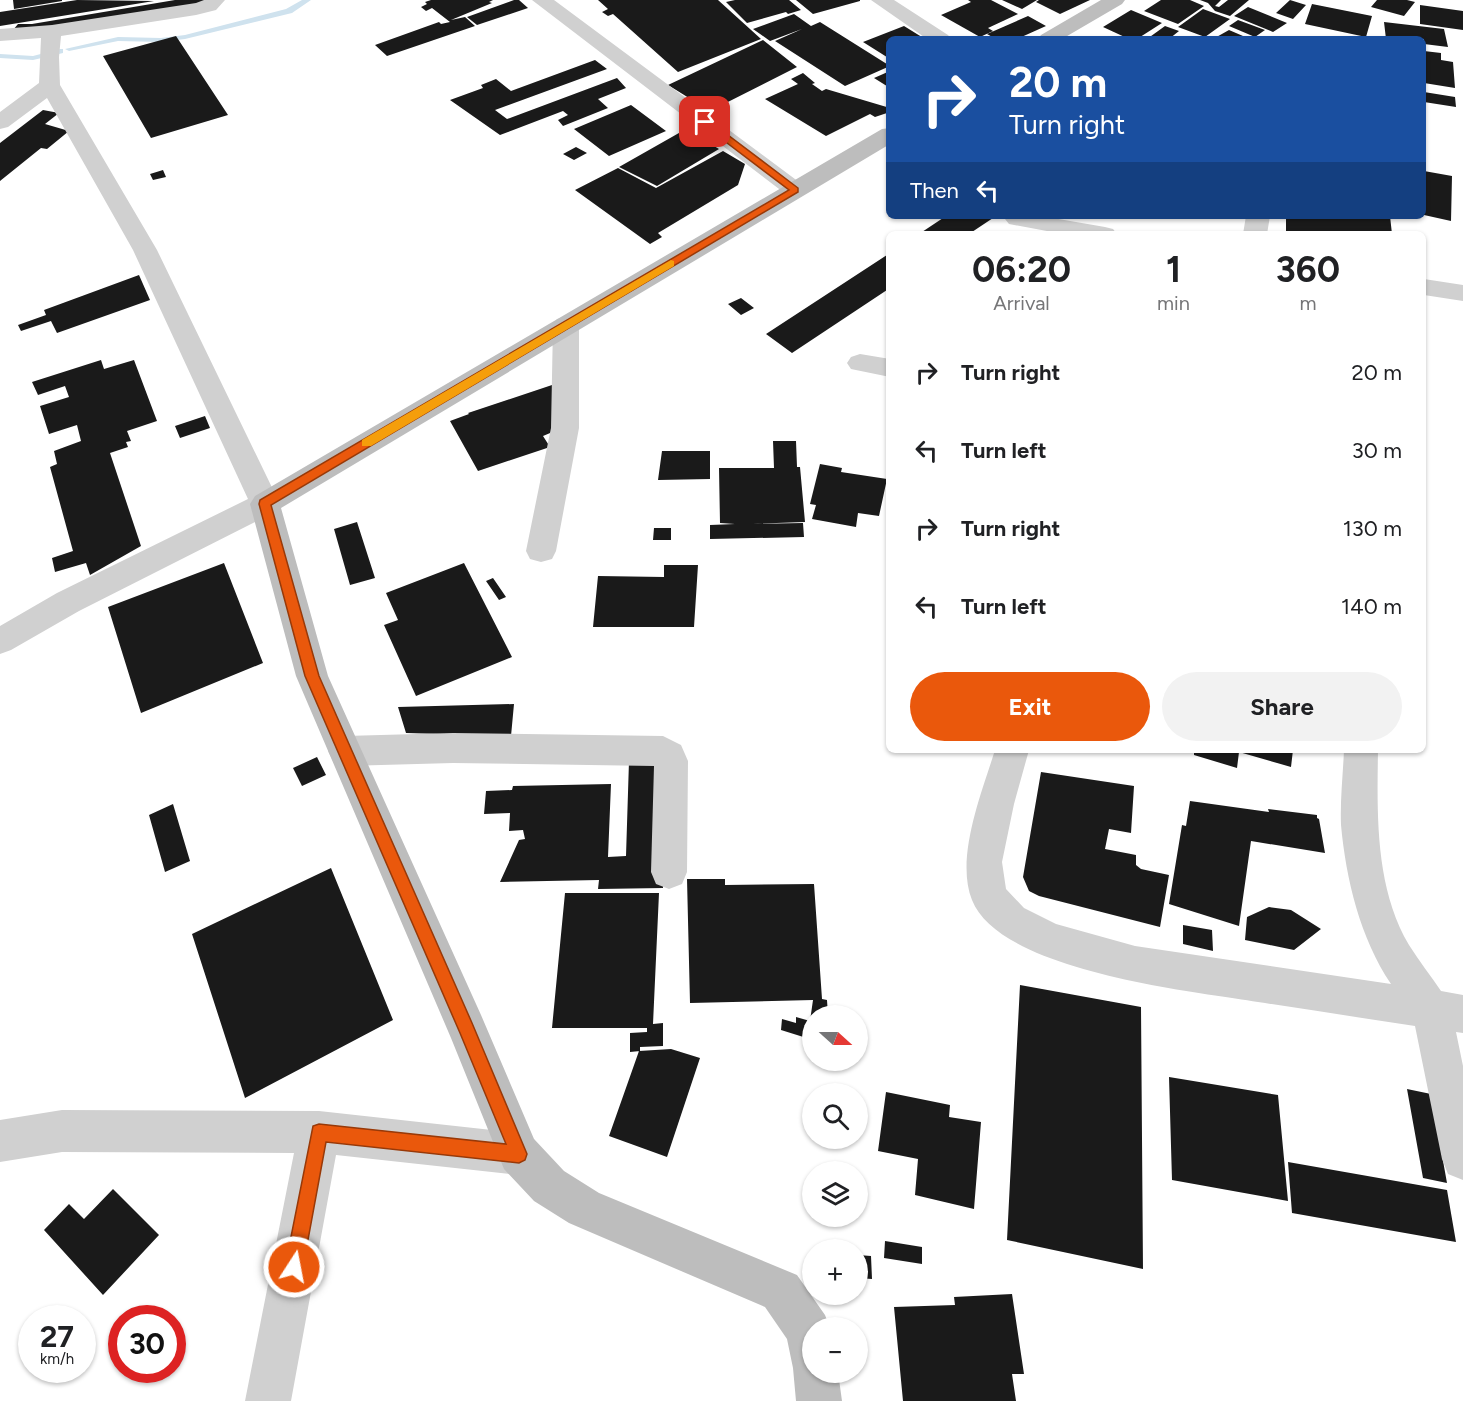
<!DOCTYPE html>
<html lang="en">
<head>
<meta charset="utf-8">
<style>
	body { margin:0; font-family:Figtree,sans-serif; background:#f2f2f2; color:#202124; height:100vh; display:flex; flex-direction:column; font-size:22px; white-space:nowrap }
	* { box-sizing:border-box; margin:0 }
	p { font-size:20px; color:#757577 }
	.icon { flex:none; width:33px; height:33px; fill:none; stroke:currentColor; stroke-width:2; stroke-linecap:round; stroke-linejoin:round }
	.map { position:relative; flex:1; overflow:hidden }
	.side { position:absolute; left:886px; top:231px; width:540px; height:522px; display:flex; flex-direction:column; background:#fff; border-radius:9px; box-shadow:0 2px 4px #0004 }
	.side>* { flex:none }
	.hud { position:absolute; left:886px; top:36px; width:540px; height:183px; border-radius:9px; box-shadow:0 2px 4px #0004; background:#1a4fa0; color:#fff; overflow:hidden }
	.needle { width:39px; rotate:111deg }
	.buttons { position:absolute; left:802px; top:1005px; display:grid; gap:12px }
	.buttons a { display:grid; place-items:center; width:66px; height:66px; border-radius:50%; background:#fff; box-shadow:0 2px 4px #0004; font-size:30px }
	.speed { position:absolute; left:18px; top:1305px; display:flex; gap:12px; font-size:30px; font-weight:700; text-align:center }
	.speed>* { display:grid; place-content:center; width:78px; height:78px; border-radius:50%; background:#fff; box-shadow:0 2px 4px #0004; line-height:1 }
	.speed small { font-size:15px; font-weight:400 }
	.speed .limit { border:9px solid #d22; background:#fff; color:#111 }
	.pin { position:absolute; display:grid; place-items:center; width:51px; height:51px; color:#fff; margin:-26px; border-radius:12px; box-shadow:0 3px 9px #0006 }
	.me { position:absolute; width:66px; margin:-33px; rotate:11deg; stroke-linejoin:round; filter:drop-shadow(0 0 4px #0008) }
	.turn { display:flex; align-items:center; gap:21px; height:126px; padding:0 24px; font-size:27px }
	.turn .icon { width:78px; height:78px; stroke-width:2.5 }
	.turn b { display:block; font-size:42px; line-height:51px }
	.then { display:flex; align-items:center; height:57px; padding:0 24px; background:#0003; gap:12px; font-size:22px }
	.eta { display:flex; justify-content:space-evenly; align-items:center; height:102px; text-align:center }
	.eta b { font-size:36px; font-weight:700; line-height:42px }
	.cta { display:flex; gap:12px; margin-top:auto; padding:12px 24px }
	.cta a { flex:1; height:69px; border-radius:36px; background:#ea580c; color:#fff; font-size:24px; font-weight:700; line-height:69px; text-align:center }
	.cta a+a { background:#f2f2f2; color:#202124 }
	ul { padding:0; list-style:none }
	li { display:flex; align-items:center; gap:18px; height:78px; padding:0 24px }
	li div { flex:1 }
	li b { display:block; font-size:22px }
	li em { font-style:normal }
	.map>svg:first-child { display:block }
	.lines { fill:none; stroke-linecap:round; stroke-linejoin:round }
	.stream { fill:#cfe2ee; fill-rule:evenodd }
	.building { fill:#1a1a1a }
	.street { fill:#d0d0d0; fill-rule:evenodd }
	.secondary { fill:#bdbdbd; fill-rule:evenodd }
	.route { fill:#ea580c; stroke:#983908; stroke-width:1.5 }
	.slow { fill:#f59e0b }
</style>
</head>
<body>
<div class="map">
<svg width="1463" height="1401" viewBox="0 0 1463 1401">
	<rect width="100%" height="100%" fill="#fff"/>
	<g class="lines">
		<path class="stream" d="M 302,0 L 311,0 L 292,13 L 185,39 L 161,42 L 118,41 L 69,51 L 65,49 L 118,37 L 161,38 L 185,35 L 286,9 Z
			M 60,49 L 63,49 L 63,53 L 33,60 L 0,58 L 0,54 L 33,56 Z"/>
	</g>
	<path class="building" d="M 13,0 L 62,0 L 62,1 L 14,9 Z
		M 77,0 L 154,1 L 0,26 L 0,12 Z
		M 175,0 L 206,0 L 206,4 L 33,32 L 13,30 L 18,24 L 32,24 Z
		M 431,0 L 493,0 L 489,2 L 492,3 L 451,20 L 465,17 L 475,26 L 387,56 L 375,45 L 439,22 L 441,24 L 450,22 L 432,8 L 426,11 L 421,7 L 427,4 L 425,2 Z
		M 514,0 L 519,0 L 528,8 L 477,25 L 467,17 Z
		M 598,0 L 718,0 L 761,39 L 678,72 L 613,14 L 608,16 L 602,12 L 608,9 Z
		M 735,0 L 789,0 L 801,10 L 788,14 L 786,12 L 747,23 L 726,2 Z
		M 796,0 L 860,0 L 860,1 L 813,14 Z
		M 968,0 L 991,0 L 1018,14 L 988,28 L 993,31 L 980,37 L 941,15 L 971,2 Z
		M 1002,0 L 1037,0 L 1022,9 Z
		M 1039,0 L 1090,0 L 1060,14 L 1036,2 Z
		M 1161,0 L 1190,0 L 1204,6 L 1178,24 L 1144,11 Z
		M 1200,0 L 1221,0 L 1215,6 L 1219,7 L 1228,0 L 1249,0 L 1230,16 L 1215,11 L 1208,3 Z
		M 1290,0 L 1306,5 L 1293,19 L 1276,13 Z
		M 1377,0 L 1407,0 L 1415,2 L 1404,16 L 1371,7 Z
		M 1312,4 L 1372,16 L 1366,37 L 1305,24 Z
		M 1420,5 L 1463,11 L 1463,30 L 1420,24 Z
		M 1248,7 L 1287,23 L 1273,32 L 1234,16 Z
		M 1203,9 L 1230,19 L 1205,37 L 1178,27 Z
		M 1131,10 L 1162,23 L 1137,39 L 1129,39 L 1103,27 Z
		M 794,14 L 811,26 L 820,22 L 890,66 L 845,86 L 775,41 L 802,29 L 770,41 L 753,29 Z
		M 1028,16 L 1046,26 L 1017,39 L 996,39 L 987,34 Z
		M 1238,20 L 1265,30 L 1255,37 L 1229,26 Z
		M 1384,22 L 1444,29 L 1448,47 L 1424,44 L 1424,39 L 1386,39 Z
		M 904,26 L 925,39 L 890,39 L 890,59 L 863,42 Z
		M 1165,26 L 1179,31 L 1169,39 L 1147,39 Z
		M 1229,30 L 1250,39 L 1213,39 Z
		M 176,36 L 228,115 L 151,138 L 103,56 Z
		M 763,40 L 797,67 L 710,111 L 668,85 Z
		M 1424,51 L 1441,53 L 1441,60 L 1453,62 L 1455,88 L 1424,83 Z
		M 595,60 L 607,69 L 495,110 L 507,119 L 617,78 L 626,88 L 598,99 L 608,108 L 563,126 L 558,120 L 568,115 L 563,111 L 500,135 L 450,100 L 483,88 L 481,85 L 496,79 L 511,91 Z
		M 890,71 L 890,88 L 874,78 Z
		M 803,73 L 815,83 L 812,84 L 822,91 L 826,89 L 890,108 L 890,112 L 875,117 L 870,114 L 826,136 L 765,99 L 798,84 L 791,79 Z
		M 1424,92 L 1455,97 L 1456,107 L 1424,102 Z
		M 631,105 L 666,131 L 609,156 L 574,129 Z
		M 43,110 L 59,113 L 45,124 L 69,131 L 47,149 L 41,148 L 0,181 L 0,143 Z
		M 686,129 L 719,149 L 657,186 L 619,167 Z
		M 576,147 L 587,153 L 574,160 L 563,154 Z
		M 723,151 L 745,164 L 738,185 L 658,233 L 662,237 L 650,244 L 575,190 L 618,168 L 656,188 Z
		M 163,170 L 166,177 L 153,180 L 150,174 Z
		M 1424,171 L 1452,176 L 1451,221 L 1424,215 Z
		M 946,216 L 996,216 L 969,234 L 919,234 Z
		M 1286,216 L 1390,216 L 1392,234 L 1304,234 L 1286,231 Z
		M 890,253 L 890,288 L 792,353 L 766,334 Z
		M 139,275 L 150,300 L 57,333 L 51,321 L 21,331 L 18,325 L 46,315 L 44,310 Z
		M 741,298 L 754,308 L 741,315 L 728,304 Z
		M 101,360 L 104,369 L 134,360 L 157,421 L 127,431 L 131,441 L 126,442 L 128,447 L 110,453 L 141,546 L 90,575 L 86,563 L 55,572 L 52,558 L 73,551 L 50,467 L 57,464 L 54,451 L 81,441 L 77,425 L 49,434 L 40,406 L 69,397 L 65,386 L 38,395 L 32,382 Z
		M 552,385 L 562,428 L 543,436 L 550,447 L 478,471 L 450,421 L 469,414 L 468,413 Z
		M 205,416 L 210,428 L 180,438 L 175,426 Z
		M 773,441 L 796,441 L 797,467 L 800,467 L 805,522 L 752,524 L 803,523 L 804,537 L 710,539 L 710,525 L 735,524 L 720,523 L 719,468 L 774,468 Z
		M 662,451 L 710,451 L 710,479 L 658,480 Z
		M 820,464 L 842,468 L 841,472 L 887,479 L 879,516 L 858,513 L 856,527 L 812,519 L 816,505 L 810,504 Z
		M 357,522 L 375,578 L 350,585 L 334,529 Z
		M 654,528 L 671,528 L 671,540 L 653,540 Z
		M 224,563 L 263,663 L 141,713 L 108,607 Z
		M 464,563 L 512,657 L 416,696 L 384,625 L 398,620 L 386,593 Z
		M 664,565 L 698,565 L 694,627 L 593,627 L 598,576 L 664,577 Z
		M 493,578 L 506,597 L 499,600 L 486,581 Z
		M 514,704 L 511,736 L 406,733 L 398,707 Z
		M 1194,750 L 1293,750 L 1291,767 L 1239,752 L 1237,768 L 1194,755 Z
		M 317,757 L 326,775 L 302,786 L 293,768 Z
		M 665,760 L 663,888 L 598,889 L 599,880 L 500,882 L 519,840 L 525,839 L 523,830 L 509,831 L 510,813 L 484,814 L 486,791 L 512,790 L 513,786 L 611,784 L 608,857 L 626,856 L 629,761 Z
		M 1041,772 L 1134,786 L 1131,833 L 1109,829 L 1105,849 L 1136,855 L 1136,865 L 1141,869 L 1169,875 L 1160,927 L 1039,896 L 1029,891 L 1023,877 Z
		M 1190,801 L 1269,812 L 1268,809 L 1317,815 L 1317,818 L 1319,819 L 1325,853 L 1251,841 L 1239,926 L 1169,904 L 1182,825 L 1186,826 Z
		M 173,804 L 190,861 L 165,872 L 149,815 Z
		M 331,868 L 393,1020 L 245,1098 L 192,934 Z
		M 687,879 L 725,879 L 725,885 L 814,884 L 822,999 L 827,1000 L 828,1016 L 813,1016 L 813,1040 L 781,1030 L 782,1019 L 796,1023 L 796,1017 L 810,1021 L 813,1000 L 690,1003 Z
		M 565,893 L 659,893 L 653,1024 L 663,1023 L 663,1046 L 640,1047 L 640,1051 L 630,1052 L 630,1033 L 647,1032 L 647,1028 L 552,1028 Z
		M 1269,907 L 1291,910 L 1321,929 L 1294,950 L 1245,940 L 1247,917 Z
		M 1183,925 L 1212,930 L 1213,951 L 1183,944 Z
		M 1020,985 L 1141,1007 L 1143,1269 L 1007,1240 Z
		M 671,1049 L 700,1058 L 667,1157 L 609,1136 L 639,1051 Z
		M 1169,1077 L 1278,1095 L 1288,1201 L 1172,1180 Z
		M 1407,1089 L 1431,1094 L 1447,1183 L 1423,1178 Z
		M 886,1092 L 950,1105 L 949,1117 L 981,1122 L 974,1209 L 915,1195 L 918,1159 L 878,1151 Z
		M 1288,1162 L 1447,1190 L 1456,1242 L 1292,1213 Z
		M 113,1189 L 159,1235 L 103,1295 L 44,1230 L 69,1204 L 84,1219 Z
		M 885,1241 L 922,1247 L 922,1264 L 884,1258 Z
		M 858,1255 L 871,1256 L 872,1279 L 858,1278 Z
		M 1012,1294 L 1024,1374 L 1012,1374 L 1016,1401 L 903,1401 L 894,1307 L 955,1305 L 954,1297 Z"/>
	<g class="lines">
		<path class="street" d="M 204,0 L 225,0 L 216,10 L 196,15 L 61,36 L 59,57 L 60,85 L 157,250 L 280,504 L 275,512 L 79,611 L 11,650 L 0,654 L 0,626 L 57,593 L 248,499 L 133,250 L 47,98 L 8,127 L 0,129 L 0,112 L 39,83 L 41,38 L 0,41 L 0,29 L 52,25 L 196,3 Z
			M 532,0 L 554,0 L 803,185 L 807,190 L 803,195 L 795,197 L 787,195 Z
			M 871,0 L 894,0 L 948,35 L 951,39 L 927,39 Z
			M 1007,216 L 1041,216 L 1105,227 L 1113,229 L 1117,234 L 1063,234 L 1009,224 L 1005,219 Z
			M 1246,216 L 1270,216 L 1267,234 L 1243,234 Z
			M 1424,279 L 1463,285 L 1463,301 L 1424,295 Z
			M 566,317 L 575,319 L 579,325 L 579,428 L 556,551 L 552,559 L 541,562 L 530,559 L 526,551 L 551,428 L 553,325 L 557,319 Z
			M 860,354 L 890,359 L 890,377 L 851,369 L 847,363 L 851,357 Z
			M 453,733 L 663,736 L 681,745 L 688,761 L 687,872 L 682,884 L 669,889 L 656,884 L 651,872 L 654,766 L 453,763 L 345,766 L 333,761 L 328,751 L 333,741 L 345,736 Z
			M 995,750 L 1029,750 L 1014,804 L 1002,862 L 1006,889 L 1024,908 L 1056,924 L 1135,946 L 1391,984 C 1360,938 1346,879 1341,825 C 1340,800 1343,774 1344,750 L 1378,750 C 1377,815 1375,887 1409,945 C 1419,961 1431,976 1441,991 L 1463,995 L 1463,1033 L 1456,1032 L 1463,1066 L 1463,1180 L 1448,1174 L 1442,1159 L 1415,1026 C 1362,1018 1310,1010 1258,1002 C 1190,991 1000,971 972,900 C 955,858 982,792 995,750 Z
			M 62,1110 L 319,1111 L 519,1133 L 534,1139 L 540,1154 L 534,1169 L 519,1175 L 336,1155 L 291,1401 L 245,1401 L 294,1153 L 62,1152 L 0,1162 L 0,1120 Z"/>
		<path class="secondary" d="M 1101,0 L 1125,0 L 1122,4 L 1062,39 L 1038,39 L 1041,35 Z
			M 890,128 L 890,144 L 281,508 L 328,676 L 481,1015 L 534,1139 L 564,1171 L 599,1193 L 797,1275 L 825,1315 L 830,1328 L 813,1328 L 813,1372 L 838,1372 L 842,1401 L 796,1401 L 793,1368 L 787,1339 L 765,1307 L 569,1223 L 534,1201 L 504,1169 L 451,1038 L 296,676 L 250,504 L 255,496 L 882,129 Z"/>
	</g>
	<path class="route" d="M 702,120 L 708,120 L 798,188 L 798,192 L 271,505 L 319,676 L 472,1023 L 527,1154 L 525,1160 L 519,1163 L 326,1142 L 303,1267 L 300,1273 L 294,1276 L 287,1273 L 285,1267 L 313,1126 L 319,1124 L 506,1144 L 460,1033 L 305,676 L 259,504 L 260,500 L 789,190 L 702,124 Z"/>
	<path class="slow" d="M 671,260 L 674,261 L 674,266 L 371,446 L 362,446 L 362,440 Z"/>
</svg>
<div class="buttons">
<a><svg class="needle" viewBox="-14 -14 28 28"><path d="M0-13l5 13h-10z" fill="#e53935"/><path d="M0 13l5-13h-10z" fill="#757577"/></svg></a>
<a><svg class="icon" aria-label="search" viewBox="0 0 24 24"><circle cx="10" cy="10" r="6"/><path d="M15 15l6 6"/></svg></a>
<a><svg class="icon" aria-label="layers" viewBox="0 0 24 24"><path d="M12 4l9 5-9 5-9-5zM3 14l9 5 9-5"/></svg></a>
<a>+</a>
<a>−</a>
</div>
<div class="speed"><div>27<small>km/h</small></div><div class="limit">30</div></div>
<div class="pin" style="left:705px;top:122px;background:#d93025"><svg class="icon" aria-label="arrive" viewBox="0 0 24 24"><path d="M6 21V4h12l-3 4 3 4H6"/></svg></div>
<svg class="me" style="left:294px;top:1267px" viewBox="-20 -20 40 40"><circle r="17" fill="#ea580c" stroke="#fff" stroke-width="3"/><path d="M0-11L8 9 0 5-8 9z" fill="#fff"/></svg>
<div class="hud">
<div class="turn"><svg class="icon" aria-label="right" viewBox="0 0 24 24"><path d="M7 20v-9h11M14 6l5 5-5 5"/></svg><div><b>20 m</b>Turn right</div></div>
<div class="then">Then<svg class="icon" aria-label="left" viewBox="0 0 24 24"><path d="M17 20v-9H6M10 6l-5 5 5 5"/></svg></div>
</div>
<section class="side">
<div class="eta">
<div><b>06:20</b><p>Arrival</p></div>
<div><b>1</b><p>min</p></div>
<div><b>360</b><p>m</p></div>
</div>
<ul>
<li><svg class="icon" aria-label="right" viewBox="0 0 24 24"><path d="M7 20v-9h11M14 6l5 5-5 5"/></svg><div><b>Turn right</b></div><em>20 m</em></li>
<li><svg class="icon" aria-label="left" viewBox="0 0 24 24"><path d="M17 20v-9H6M10 6l-5 5 5 5"/></svg><div><b>Turn left</b></div><em>30 m</em></li>
<li><svg class="icon" aria-label="right" viewBox="0 0 24 24"><path d="M7 20v-9h11M14 6l5 5-5 5"/></svg><div><b>Turn right</b></div><em>130 m</em></li>
<li><svg class="icon" aria-label="left" viewBox="0 0 24 24"><path d="M17 20v-9H6M10 6l-5 5 5 5"/></svg><div><b>Turn left</b></div><em>140 m</em></li>
</ul>
<div class="cta"><a>Exit</a><a>Share</a></div>
</section>
</div>
</body>
</html>
